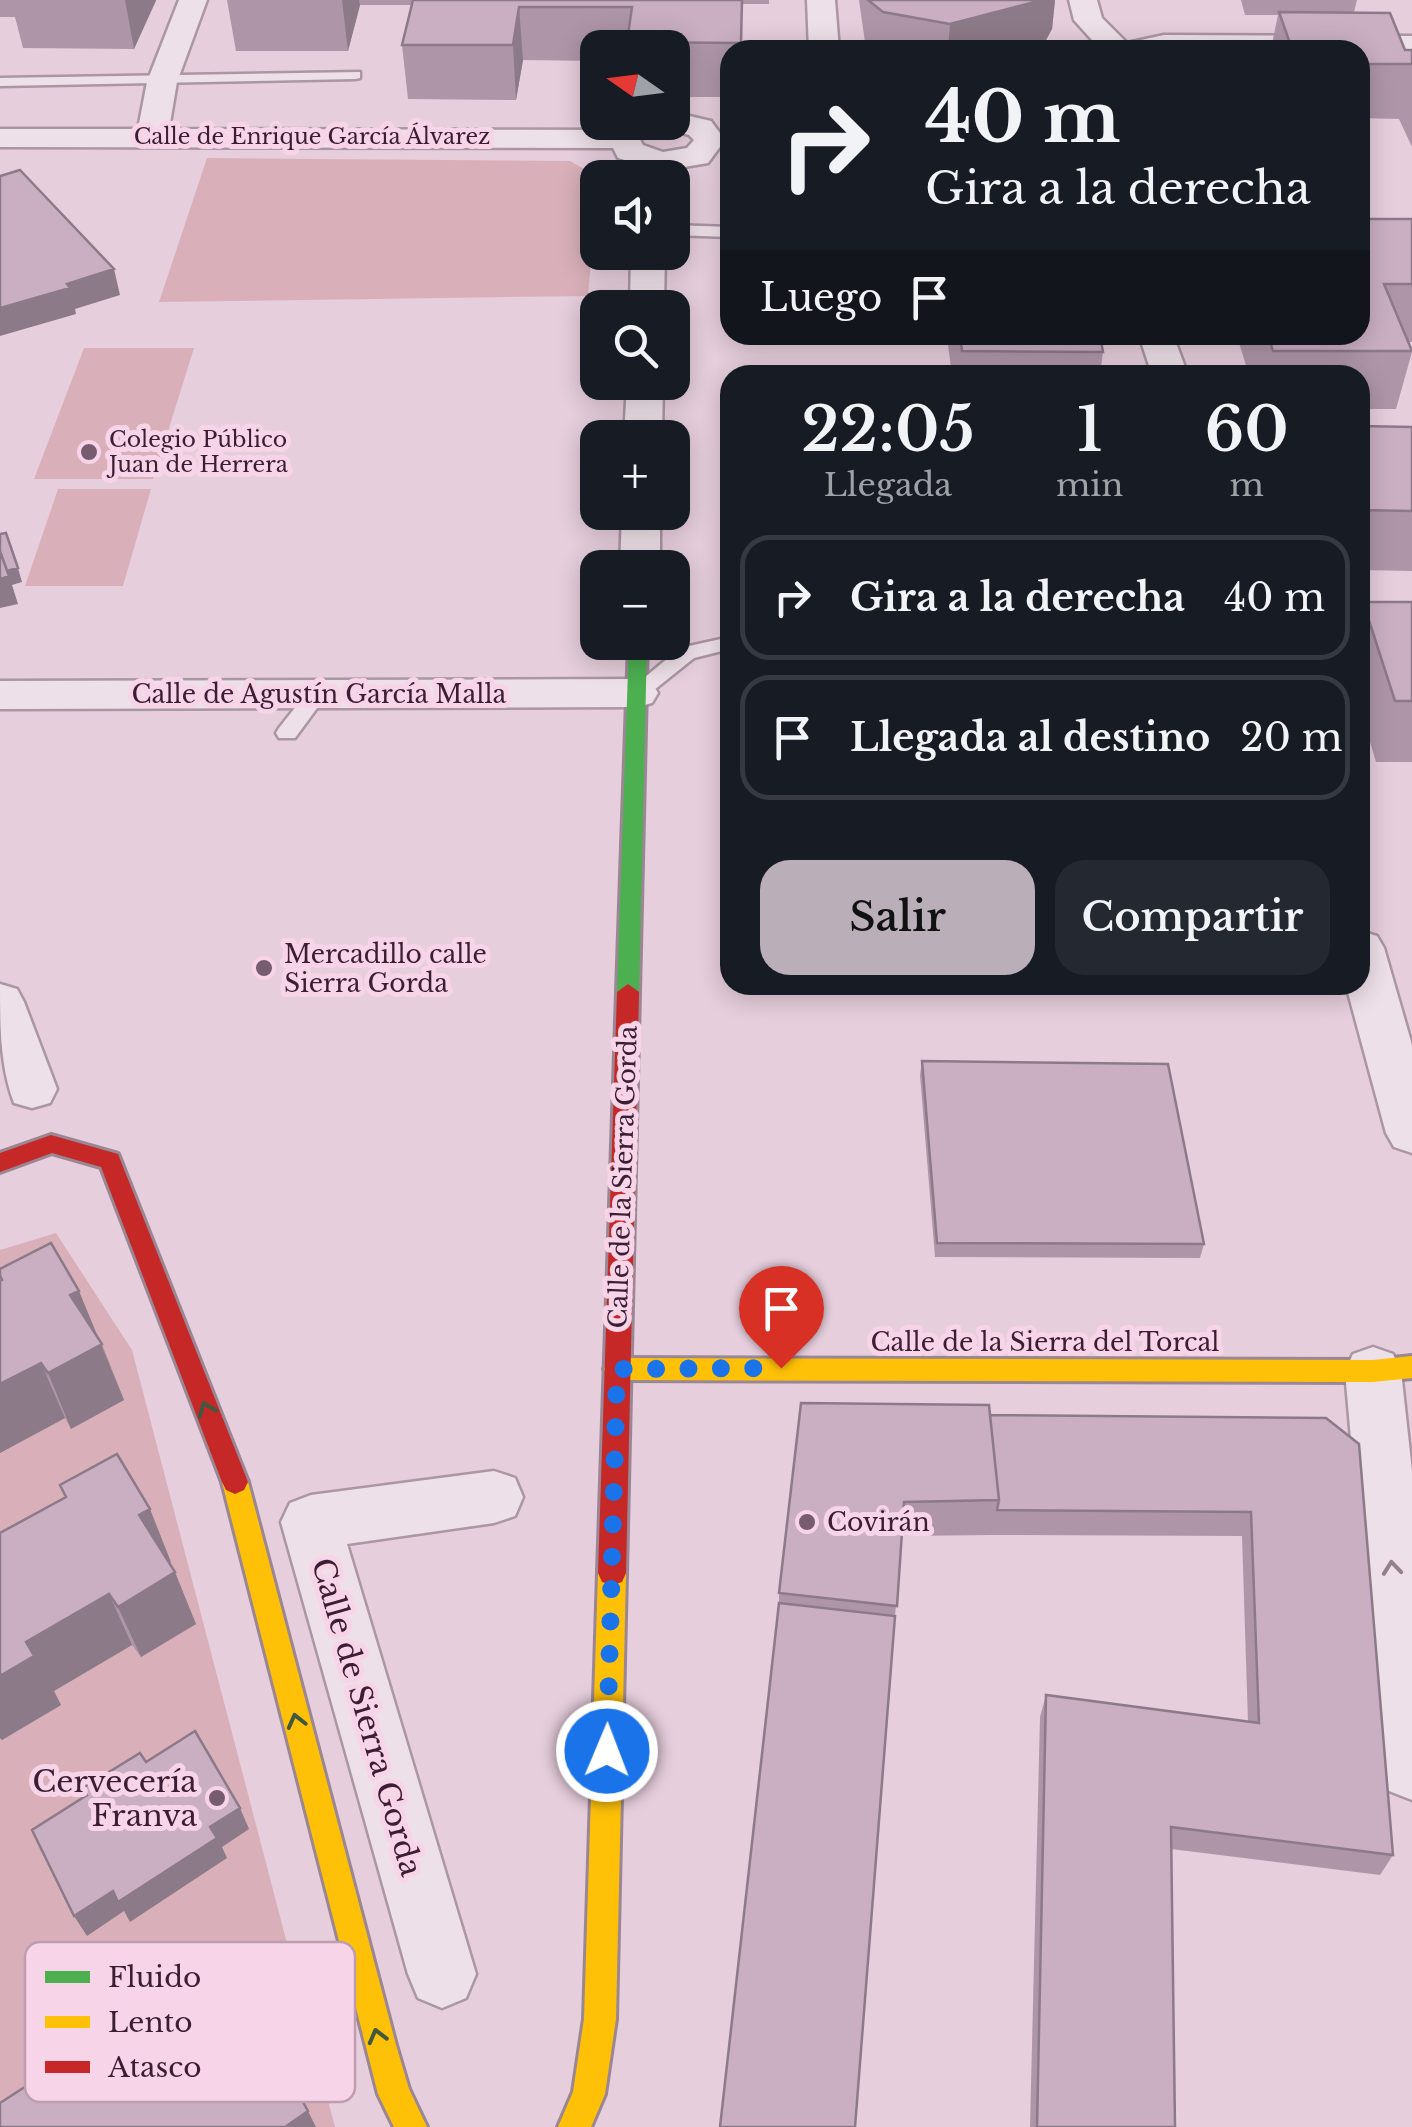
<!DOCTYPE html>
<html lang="es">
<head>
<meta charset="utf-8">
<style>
	body { margin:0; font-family:"Libre Baskerville",serif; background:#242831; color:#f1f3f6; height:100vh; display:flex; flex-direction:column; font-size:38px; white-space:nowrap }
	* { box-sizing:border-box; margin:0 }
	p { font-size:32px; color:#9ea1a6 }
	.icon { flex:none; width:55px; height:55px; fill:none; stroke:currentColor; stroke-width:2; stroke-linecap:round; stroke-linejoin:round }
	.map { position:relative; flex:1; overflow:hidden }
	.details { position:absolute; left:720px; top:365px; width:650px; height:630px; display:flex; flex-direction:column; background:#171b24; border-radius:30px; box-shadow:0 5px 25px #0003 }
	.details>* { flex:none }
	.top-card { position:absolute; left:720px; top:40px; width:650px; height:305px; border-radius:30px; box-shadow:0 5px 25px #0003; background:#171b24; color:#f1f3f6; overflow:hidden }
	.needle { width:65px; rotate:284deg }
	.fabs { position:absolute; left:580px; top:30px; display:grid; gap:20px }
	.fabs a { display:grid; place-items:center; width:110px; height:110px; border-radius:20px; background:#171b24; box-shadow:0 5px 25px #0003; font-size:50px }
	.pin { position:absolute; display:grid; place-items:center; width:85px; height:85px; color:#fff; margin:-102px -42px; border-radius:50% 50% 50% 0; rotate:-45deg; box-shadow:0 0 10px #0007 }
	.pin .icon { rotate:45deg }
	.me { position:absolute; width:110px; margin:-55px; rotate:1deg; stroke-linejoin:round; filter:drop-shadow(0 0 8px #0008) }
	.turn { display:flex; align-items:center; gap:35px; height:210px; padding:0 40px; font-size:45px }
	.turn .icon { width:130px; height:130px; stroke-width:2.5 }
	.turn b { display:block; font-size:70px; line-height:85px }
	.then { display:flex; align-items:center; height:95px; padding:0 40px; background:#0003; gap:20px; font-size:38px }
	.eta { display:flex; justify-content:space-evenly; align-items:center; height:170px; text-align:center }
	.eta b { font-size:60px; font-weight:600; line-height:70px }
	.cta { display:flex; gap:20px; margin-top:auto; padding:20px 40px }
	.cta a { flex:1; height:115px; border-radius:30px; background:#baafb9; color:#111; font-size:40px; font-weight:600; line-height:115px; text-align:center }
	.cta a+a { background:#242831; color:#f1f3f6 }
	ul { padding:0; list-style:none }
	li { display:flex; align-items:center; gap:30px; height:125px; margin:0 20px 15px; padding:0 20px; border:5px solid #363941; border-radius:30px }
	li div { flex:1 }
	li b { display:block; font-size:38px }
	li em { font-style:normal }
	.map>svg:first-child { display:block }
	.green { fill:#d9b0ba }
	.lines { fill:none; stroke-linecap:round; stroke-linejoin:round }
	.lane-casing { stroke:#ab96a4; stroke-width:5 }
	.street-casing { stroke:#ab96a4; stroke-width:5 }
	.fast-casing { stroke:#9b8794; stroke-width:6 }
	.slow-casing { stroke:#9b8794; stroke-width:6 }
	.jam-casing { stroke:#9b8794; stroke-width:6 }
	.lane { fill:#eee0e8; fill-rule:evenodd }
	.street { fill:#eee0e8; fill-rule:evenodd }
	.fast { fill:#4caf50; fill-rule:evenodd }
	.slow { fill:#ffc107; fill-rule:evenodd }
	.jam { fill:#c62828; fill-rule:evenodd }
	.wall { fill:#ae96a8 }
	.shaded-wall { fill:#8d7a88 }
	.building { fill:#caafc3; stroke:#8d7a88; stroke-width:2.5 }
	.oneway { stroke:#42583f }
	.oneway2 { stroke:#947f8e }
	.route { stroke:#1a73e8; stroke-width:18; stroke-dasharray:0 32.4 }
	.poi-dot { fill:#775c6f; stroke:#f7d4e7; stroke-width:4 }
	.labels { text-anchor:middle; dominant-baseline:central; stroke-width:10; stroke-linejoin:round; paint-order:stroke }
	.far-street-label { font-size:22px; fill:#3b1e34; stroke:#f7d4e7 }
	.far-poi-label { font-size:22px; fill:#3b1e34; stroke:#f7d4e7; text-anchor:start }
	.street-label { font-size:25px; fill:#3b1e34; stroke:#f7d4e7 }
	.poi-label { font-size:25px; fill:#3b1e34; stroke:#f7d4e7; text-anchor:start }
	.near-street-label { font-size:30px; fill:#3b1e34; stroke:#f7d4e7 }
	.near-poi-label { font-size:30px; fill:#3b1e34; stroke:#f7d4e7; text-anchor:end }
	.key { fill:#f7d4e7; stroke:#bf9db1; stroke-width:2.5 }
	.key-label { font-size:28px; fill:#3b1e34 }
</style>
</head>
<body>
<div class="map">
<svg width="1412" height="2127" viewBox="0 0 1412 2127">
	<rect width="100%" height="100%" fill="#e6cedc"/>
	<path class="green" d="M 207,158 L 570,161 L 598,177 L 588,296 L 159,302 Z
		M 84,348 L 194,348 L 153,479 L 34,479 Z
		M 58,489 L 151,489 L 123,586 L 25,586 Z
		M 56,1233 L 132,1350 L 335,2127 L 0,2127 L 0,1250 Z"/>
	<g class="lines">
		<defs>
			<path id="lane" d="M 360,72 L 360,78 L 355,79 L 0,86 L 0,78 Z
				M 672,225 L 730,227 L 730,237 L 672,235 Z
				M 730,637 L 730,649 L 694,658 L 644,698 L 637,700 L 626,693 L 680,648 Z
				M 316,688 L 323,690 L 327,695 L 323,700 L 295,738 L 279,738 L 276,733 L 279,728 L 309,690 Z"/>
			<path id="street" d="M 179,0 L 207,0 L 177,82 L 169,129 L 625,130 L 636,132 L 643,145 L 663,152 L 687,148 L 694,140 L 689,135 L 661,127 L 658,122 L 672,122 L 672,112 L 711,121 L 725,140 L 708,163 L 661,171 L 618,158 L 613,148 L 0,147 L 0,129 L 138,129 L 147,82 Z
				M 807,0 L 835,0 L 839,50 L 809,50 Z
				M 1069,0 L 1097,0 L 1102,18 L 1127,43 L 1164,35 L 1412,36 L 1412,54 L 1360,53 L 1360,50 L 1101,50 L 1074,20 Z
				M 631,252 L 665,252 L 664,308 L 630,308 Z
				M 1139,335 L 1173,335 L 1188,375 L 1152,375 Z
				M 627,382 L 663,382 L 662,438 L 624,438 Z
				M 622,512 L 660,512 L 660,568 L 620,568 Z
				M 637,679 L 652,683 L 658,693 L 652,703 L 637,707 L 0,709 L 0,681 Z
				M 1360,931 L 1377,936 L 1384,948 L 1412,1045 L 1412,1153 L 1394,1147 L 1386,1133 L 1346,985 L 1360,985 Z
				M 0,984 L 17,989 L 24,1002 L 57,1089 L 50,1103 L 32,1108 L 14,1103 C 0,1066 0,1025 0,984 Z
				M 1373,1347 L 1393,1354 L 1401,1371 L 1412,1471 L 1412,1800 L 1389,1791 L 1380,1769 L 1345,1371 L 1353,1354 Z
				M 494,1471 L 515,1478 L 523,1497 L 515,1516 L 494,1523 L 347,1544 L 476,1974 L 466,1998 L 442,2008 L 418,1998 L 408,1974 L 281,1522 L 290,1503 L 311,1495 Z"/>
			<path id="fast" d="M 629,642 L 647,642 L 639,992 L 628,1000 L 617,992 Z"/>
			<path id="slow" d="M 1412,1356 L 1412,1378 L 1373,1382 L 617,1380 L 608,1377 L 604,1369 L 608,1361 L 617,1358 L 1373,1360 Z
				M 235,1470 L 244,1474 L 248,1482 L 396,2045 L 409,2089 L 427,2127 L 394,2127 L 378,2094 L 222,1482 L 226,1474 Z
				M 612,1561 L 622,1564 L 626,1573 L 616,2019 L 605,2094 L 591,2127 L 558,2127 L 573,2092 L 584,2019 L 598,1573 L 602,1564 Z"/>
			<path id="jam" d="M 628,984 L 639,992 L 626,1573 L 622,1582 L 612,1585 L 602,1582 L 598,1573 L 617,992 Z
				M 51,1135 L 118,1154 L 248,1482 L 244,1490 L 235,1494 L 226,1490 L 222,1482 L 101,1167 L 52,1153 L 0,1172 L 0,1153 Z"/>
		</defs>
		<use href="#lane" class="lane-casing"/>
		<use href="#street" class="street-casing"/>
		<use href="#fast" class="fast-casing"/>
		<use href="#slow" class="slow-casing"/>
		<use href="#jam" class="jam-casing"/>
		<use href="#lane" class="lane"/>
		<use href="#street" class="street"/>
		<use href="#fast" class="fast"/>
		<use href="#slow" class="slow"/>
		<use href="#jam" class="jam"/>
	</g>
	<path class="wall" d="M 0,0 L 156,0 L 156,1 L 134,49 L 23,48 L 15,17 L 0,17 Z
		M 227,0 L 769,0 L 769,4 L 742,4 L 741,50 L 730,50 L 730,97 L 672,97 L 672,48 L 598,48 L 598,61 L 523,60 L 516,100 L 408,99 L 402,45 L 412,5 L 360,5 L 348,51 L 236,51 Z
		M 859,0 L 1055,0 L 1052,29 L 1046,40 L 1009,50 L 875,50 L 865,42 Z
		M 1241,0 L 1357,0 L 1354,12 L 1405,50 L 1412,50 L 1412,147 L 1399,119 L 1360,118 L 1360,50 L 1271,49 L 1278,15 L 1245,15 Z
		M 1412,219 L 1412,342 L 1408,342 L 1412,352 L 1396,409 L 1360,409 L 1360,375 L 1249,375 L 1239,343 L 1241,335 L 1360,335 Z
		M 846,335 L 1100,335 L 1103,352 L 1100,375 L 952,375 L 947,338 L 846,338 Z
		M 1360,426 L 1412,427 L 1412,571 L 1360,570 Z
		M 1363,602 L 1412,602 L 1412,762 L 1376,762 L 1360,709 L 1360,614 Z
		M 922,1061 L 1204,1244 L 1200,1258 L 935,1257 L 920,1075 Z
		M 0,1281 L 97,1336 L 102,1344 L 124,1400 L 71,1429 L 65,1418 L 0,1453 Z
		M 990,1415 L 1326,1418 L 1393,1855 L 1380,1875 L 1171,1849 L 1175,2127 L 1030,2127 L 1040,1717 L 1046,1695 L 1248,1722 L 1242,1536 L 991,1535 L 902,1536 L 895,1616 L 779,1603 L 779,1593 Z
		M 0,1533 L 171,1562 L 169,1563 L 196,1624 L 141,1657 L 132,1645 L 54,1691 L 61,1705 L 2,1740 L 0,1738 Z"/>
	<path class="shaded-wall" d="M 125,0 L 156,0 L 134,49 Z
		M 342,0 L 359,0 L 360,5 L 348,51 Z
		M 1042,0 L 1055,0 L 1052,29 L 1046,40 L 1009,50 L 948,50 L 950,24 Z
		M 519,7 L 523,60 L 516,100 L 513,45 Z
		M 114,269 L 120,295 L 75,309 L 76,314 L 0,336 L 0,308 L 67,284 Z
		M 18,568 L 22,582 L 12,585 L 18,604 L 0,608 L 0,579 L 7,571 Z
		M 79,1291 L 124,1400 L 71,1429 L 48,1373 L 70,1295 Z
		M 41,1363 L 65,1418 L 0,1453 L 0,1384 Z
		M 150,1509 L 171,1562 L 161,1568 L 139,1515 Z
		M 175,1572 L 196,1624 L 141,1657 L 118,1607 Z
		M 109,1594 L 132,1645 L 54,1691 L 61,1705 L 2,1740 L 0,1738 L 0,1676 L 26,1642 Z
		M 240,1808 L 249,1829 L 222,1847 L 227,1858 L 130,1922 L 124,1911 L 87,1936 L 74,1916 Z
		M 275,2023 L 294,2062 L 283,2070 L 263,2031 Z
		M 308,2111 L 316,2127 L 285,2127 Z"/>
	<path class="building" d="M 413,0 L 742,0 L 741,43 L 627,42 L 632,7 L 519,7 L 513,45 L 402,45 Z
		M 868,0 L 1042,0 L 950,24 L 883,12 Z
		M 1279,12 L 1390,13 L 1405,50 L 1412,50 L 1412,64 L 1360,64 L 1360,50 L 1184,50 L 1292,49 Z
		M 20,170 L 114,269 L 67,284 L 70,288 L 0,308 L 0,176 Z
		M 1360,219 L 1412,219 L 1412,284 L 1384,284 L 1412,351 L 1273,351 L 1268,335 L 1360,335 Z
		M 960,335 L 1100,335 L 1103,352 L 962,351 Z
		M 1360,426 L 1412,427 L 1412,511 L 1360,510 Z
		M 6,533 L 18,568 L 7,571 L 0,551 L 0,534 Z
		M 0,551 L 9,576 L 0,579 Z
		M 1363,602 L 1412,602 L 1412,701 L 1395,701 Z
		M 922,1061 L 1168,1064 L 1204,1244 L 937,1243 Z
		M 51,1243 L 79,1291 L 70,1295 L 102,1344 L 48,1373 L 41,1363 L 0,1384 L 0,1281 L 2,1280 L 0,1275 L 0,1269 Z
		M 801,1403 L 989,1405 L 999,1500 L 904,1502 L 897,1606 L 779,1593 Z
		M 990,1415 L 1326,1418 L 1359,1444 L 1393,1855 L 1171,1827 L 1175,2127 L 1037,2127 L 1046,1695 L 1259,1723 L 1251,1512 L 997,1510 L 999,1500 Z
		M 117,1454 L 150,1509 L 139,1515 L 175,1572 L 118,1607 L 109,1594 L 26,1642 L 34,1656 L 0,1676 L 0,1533 L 66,1497 L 60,1485 Z
		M 779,1603 L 895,1616 L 855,2127 L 720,2127 Z
		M 195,1731 L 240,1808 L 210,1827 L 217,1838 L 118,1902 L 113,1891 L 74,1916 L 32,1830 L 87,1795 L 83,1788 L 140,1753 L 146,1762 Z
		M 234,1947 L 275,2023 L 263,2031 L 308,2111 L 285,2127 L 0,2127 L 0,2103 L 48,2072 L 55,2085 L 174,2006 L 168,1990 Z"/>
	<defs><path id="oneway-chevron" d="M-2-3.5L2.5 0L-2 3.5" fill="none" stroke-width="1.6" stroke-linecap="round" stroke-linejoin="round" transform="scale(2.5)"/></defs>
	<g class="oneway">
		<use href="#oneway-chevron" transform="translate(206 1409) rotate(-111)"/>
		<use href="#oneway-chevron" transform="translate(296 1721) rotate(-104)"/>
		<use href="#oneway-chevron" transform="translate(377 2036) rotate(-105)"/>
	</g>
	<use class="oneway2" href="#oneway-chevron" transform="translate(1392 1568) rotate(-96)"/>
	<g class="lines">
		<path class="route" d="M 607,1751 L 617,1369 L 781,1368"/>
	</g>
	<g class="poi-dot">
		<circle cx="89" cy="452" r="10"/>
		<circle cx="264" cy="968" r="10"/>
		<circle cx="807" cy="1522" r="10"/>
		<circle cx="217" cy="1798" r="10"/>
	</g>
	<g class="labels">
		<g class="far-street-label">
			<text x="312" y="136">Calle de Enrique García Álvarez</text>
		</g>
		<g class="far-poi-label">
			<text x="109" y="439">Colegio Público<tspan x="109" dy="25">Juan de Herrera</tspan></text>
		</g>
		<g class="street-label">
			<text x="319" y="694">Calle de Agustín García Malla</text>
			<text transform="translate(623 1177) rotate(-88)">Calle de la Sierra Gorda</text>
			<text x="1045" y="1342">Calle de la Sierra del Torcal</text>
		</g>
		<g class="poi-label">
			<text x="284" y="954">Mercadillo calle<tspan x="284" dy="29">Sierra Gorda</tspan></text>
			<text x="827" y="1522">Covirán</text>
		</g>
		<g class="near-street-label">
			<text transform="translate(367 1717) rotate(74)">Calle de Sierra Gorda</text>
		</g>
		<g class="near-poi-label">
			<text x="197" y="1781">Cervecería<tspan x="197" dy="34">Franva</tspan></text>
		</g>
	</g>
	<rect x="25" y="1942" width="330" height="160" rx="15" class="key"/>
	<rect x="45" y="1971" width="45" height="12" fill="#4caf50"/>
	<rect x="45" y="2016" width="45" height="12" fill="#ffc107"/>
	<rect x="45" y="2061" width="45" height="12" fill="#c62828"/>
	<g class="key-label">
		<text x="108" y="1987">Fluido</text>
		<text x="108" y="2032">Lento</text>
		<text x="108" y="2077">Atasco</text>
	</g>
</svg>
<div class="fabs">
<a><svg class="needle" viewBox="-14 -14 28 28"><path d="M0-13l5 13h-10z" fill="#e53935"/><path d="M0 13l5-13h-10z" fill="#9ea1a6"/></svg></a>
<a><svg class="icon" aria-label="sound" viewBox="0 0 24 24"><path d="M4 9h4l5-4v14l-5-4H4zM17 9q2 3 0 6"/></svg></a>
<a><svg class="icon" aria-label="search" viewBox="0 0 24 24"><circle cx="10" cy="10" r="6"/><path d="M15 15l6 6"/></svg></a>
<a>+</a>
<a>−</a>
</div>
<div class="pin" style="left:781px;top:1368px;background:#d93025"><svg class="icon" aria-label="arrive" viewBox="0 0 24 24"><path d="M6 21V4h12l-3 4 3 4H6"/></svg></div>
<svg class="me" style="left:607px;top:1751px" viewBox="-20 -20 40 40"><circle r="17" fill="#1a73e8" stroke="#fff" stroke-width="3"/><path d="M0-11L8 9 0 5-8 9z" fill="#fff"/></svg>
<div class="top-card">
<div class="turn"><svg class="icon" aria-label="right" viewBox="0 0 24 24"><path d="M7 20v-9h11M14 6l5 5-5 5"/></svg><div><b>40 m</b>Gira a la derecha</div></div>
<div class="then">Luego<svg class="icon" aria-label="arrive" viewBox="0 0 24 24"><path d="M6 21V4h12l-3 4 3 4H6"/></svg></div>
</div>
<section class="details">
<div class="eta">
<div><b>22:05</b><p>Llegada</p></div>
<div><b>1</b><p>min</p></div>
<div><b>60</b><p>m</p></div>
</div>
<ul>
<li><svg class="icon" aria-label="right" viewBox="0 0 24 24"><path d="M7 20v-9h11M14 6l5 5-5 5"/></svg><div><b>Gira a la derecha</b></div><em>40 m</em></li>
<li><svg class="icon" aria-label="arrive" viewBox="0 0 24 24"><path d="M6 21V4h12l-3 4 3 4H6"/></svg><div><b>Llegada al destino</b></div><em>20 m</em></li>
</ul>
<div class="cta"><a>Salir</a><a>Compartir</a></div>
</section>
</div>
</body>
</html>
